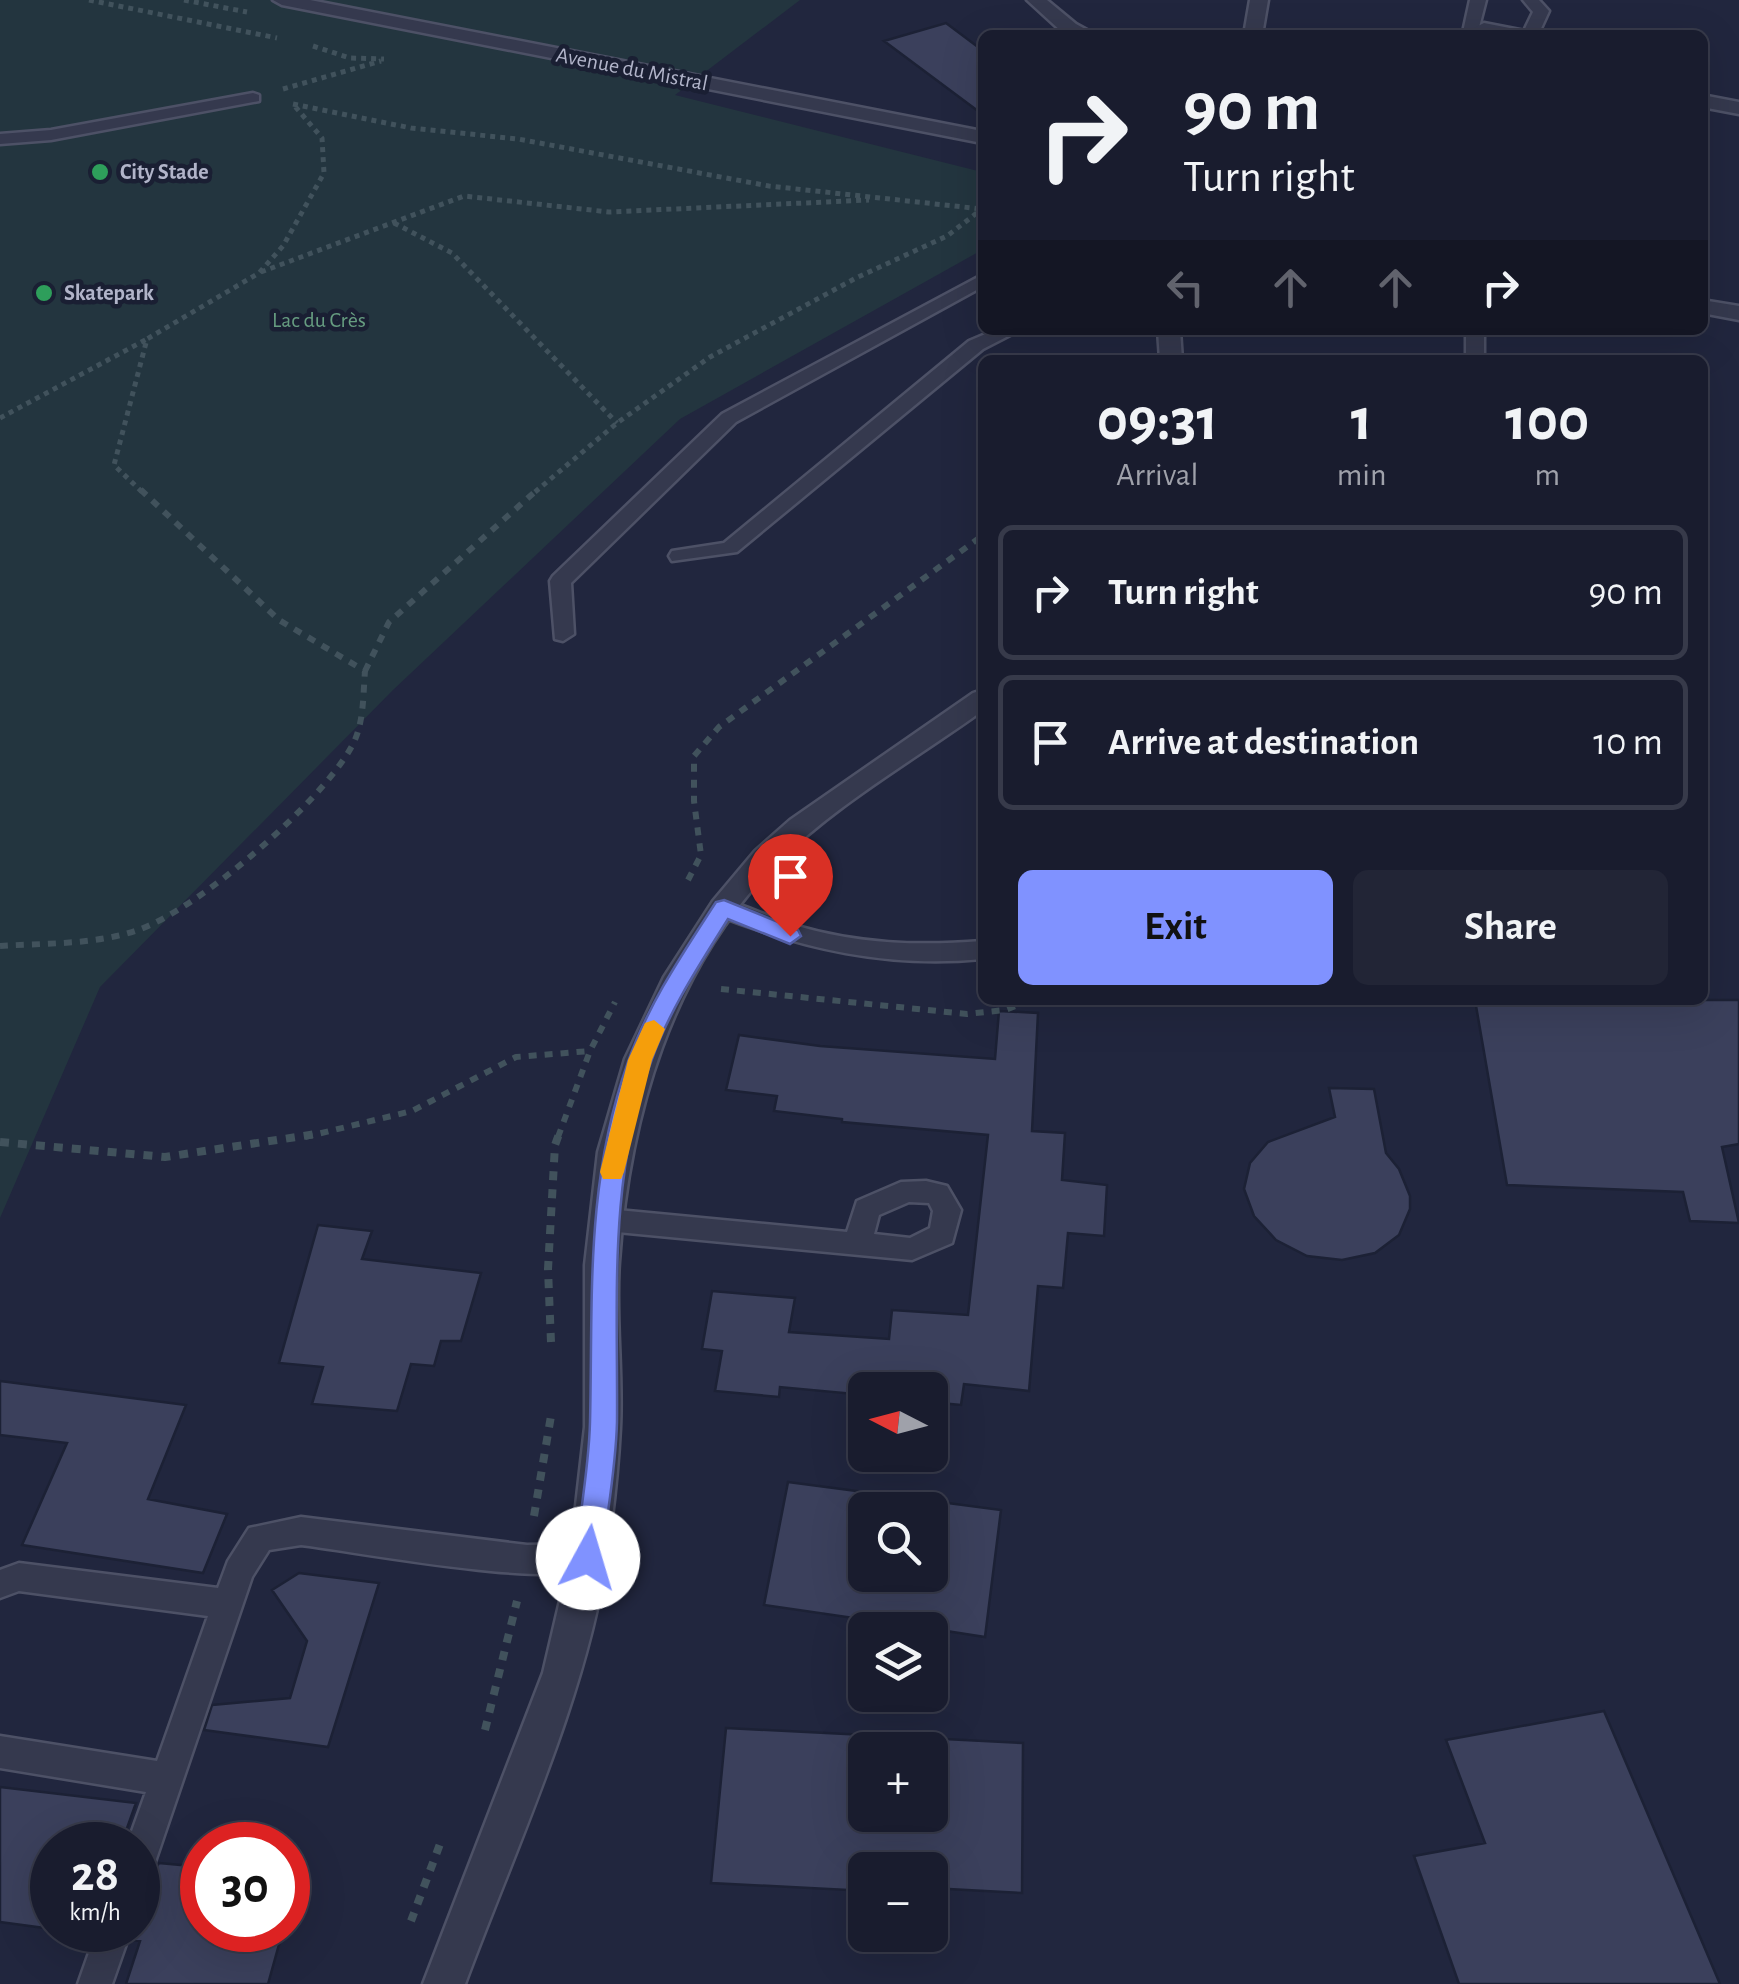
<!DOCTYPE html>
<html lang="en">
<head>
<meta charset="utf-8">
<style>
	body { margin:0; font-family:"Alegreya Sans",sans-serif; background:#222536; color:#f1f3f6; height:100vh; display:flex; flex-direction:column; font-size:38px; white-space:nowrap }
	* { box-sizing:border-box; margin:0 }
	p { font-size:32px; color:#9fa1aa }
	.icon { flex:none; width:55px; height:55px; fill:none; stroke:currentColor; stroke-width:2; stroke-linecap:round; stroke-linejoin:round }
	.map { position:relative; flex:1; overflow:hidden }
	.panel { position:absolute; left:978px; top:355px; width:730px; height:650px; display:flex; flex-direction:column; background:#191c2e; border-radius:15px; box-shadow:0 10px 40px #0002,0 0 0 2px #373a4a }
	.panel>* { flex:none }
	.top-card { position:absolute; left:978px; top:30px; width:730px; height:305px; border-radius:15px; box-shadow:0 10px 40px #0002,0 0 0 2px #373a4a; background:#191c2e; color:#f1f3f6; overflow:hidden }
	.needle { width:65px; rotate:276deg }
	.tools { position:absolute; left:848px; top:1372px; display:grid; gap:20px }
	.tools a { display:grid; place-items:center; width:100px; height:100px; border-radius:15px; background:#191c2e; box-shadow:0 10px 40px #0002,0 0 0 2px #373a4a; font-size:50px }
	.speed { position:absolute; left:30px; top:1822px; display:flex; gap:20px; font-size:50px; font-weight:700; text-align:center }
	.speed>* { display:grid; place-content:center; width:130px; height:130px; border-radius:50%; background:#191c2e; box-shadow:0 10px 40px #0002,0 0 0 2px #373a4a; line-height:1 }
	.speed small { font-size:25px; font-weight:400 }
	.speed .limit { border:15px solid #d22; background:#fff; color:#111 }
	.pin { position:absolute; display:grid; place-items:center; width:85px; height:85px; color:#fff; margin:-102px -42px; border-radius:50% 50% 50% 0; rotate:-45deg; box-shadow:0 0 10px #0007 }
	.pin .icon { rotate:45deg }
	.me { position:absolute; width:110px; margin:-55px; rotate:6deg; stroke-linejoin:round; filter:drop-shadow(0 0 8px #0008) }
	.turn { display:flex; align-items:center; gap:35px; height:210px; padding:0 40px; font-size:45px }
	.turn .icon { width:130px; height:130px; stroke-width:2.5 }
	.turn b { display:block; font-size:70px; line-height:85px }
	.lanes { display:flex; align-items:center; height:95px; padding:0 40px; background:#0003; justify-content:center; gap:50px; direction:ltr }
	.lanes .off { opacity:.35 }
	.eta { display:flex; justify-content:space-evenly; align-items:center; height:170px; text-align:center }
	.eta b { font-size:60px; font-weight:700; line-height:70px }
	.button { display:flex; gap:20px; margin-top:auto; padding:20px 40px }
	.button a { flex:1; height:115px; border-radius:15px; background:#8092ff; color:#111; font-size:40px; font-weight:700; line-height:115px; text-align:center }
	.button a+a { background:#222536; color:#f1f3f6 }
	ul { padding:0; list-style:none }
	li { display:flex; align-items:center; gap:30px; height:135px; margin:0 20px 15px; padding:0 20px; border:5px solid #373a4a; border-radius:15px }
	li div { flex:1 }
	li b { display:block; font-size:38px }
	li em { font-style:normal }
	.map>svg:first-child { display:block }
	.green { fill:#23353f }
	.building { fill:#3b405c; stroke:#1c2135; stroke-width:2.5; fill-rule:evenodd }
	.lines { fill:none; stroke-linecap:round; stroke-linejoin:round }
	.service-casing { stroke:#4d5166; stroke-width:5 }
	.minor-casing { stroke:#4d5166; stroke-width:5 }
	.tertiary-casing { stroke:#4d5166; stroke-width:5 }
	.path-far2 { stroke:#41525c; stroke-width:5; stroke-dasharray:5 5; stroke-linecap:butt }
	.path-far1 { stroke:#41525c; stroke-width:6; stroke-dasharray:8 8; stroke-linecap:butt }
	.path { stroke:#41525c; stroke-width:8; stroke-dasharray:9 9; stroke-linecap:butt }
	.service { fill:#35394e; fill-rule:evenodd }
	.minor { fill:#35394e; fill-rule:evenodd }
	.tertiary { fill:#35394e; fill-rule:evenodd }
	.route { fill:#8092ff; stroke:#535fa6; stroke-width:2.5 }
	.slow { fill:#f59e0b }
	.leisure-dot { fill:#2e9e5b; stroke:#1a1f33; stroke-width:4 }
	.labels { text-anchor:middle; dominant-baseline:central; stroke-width:9; stroke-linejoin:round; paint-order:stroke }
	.far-street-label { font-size:22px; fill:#b1b4c9; stroke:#1a1f33 }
	.far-poi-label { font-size:22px; font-weight:bold; fill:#b1b4c9; stroke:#1a1f33; text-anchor:start }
	.far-park-label { font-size:22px; fill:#669c80; stroke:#1a1f33 }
</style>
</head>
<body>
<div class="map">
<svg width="1739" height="1984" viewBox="0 0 1739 1984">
	<rect width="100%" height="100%" fill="#21263e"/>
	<path class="green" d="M 0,0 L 800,0 L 675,95 L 982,172 L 982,250 L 680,419 L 393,690 L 100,987 L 0,1218 Z"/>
	<path class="building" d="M 946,23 L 982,50 L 982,114 L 884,41 Z
		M 1475,1000 L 1739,1000 L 1739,1144 L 1722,1147 L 1739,1223 L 1690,1221 L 1683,1192 L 1507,1185 Z
		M 999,1011 L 1038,1013 L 1032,1131 L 1065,1133 L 1062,1180 L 1107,1185 L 1104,1236 L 1068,1233 L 1063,1288 L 1038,1286 L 1029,1391 L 964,1384 L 961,1405 L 930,1402 L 930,1390 L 865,1390 L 865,1395 L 780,1387 L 779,1397 L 715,1391 L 722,1351 L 702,1349 L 712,1291 L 795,1298 L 789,1332 L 889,1339 L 892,1310 L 968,1315 L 988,1135 L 842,1122 L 842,1119 L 774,1111 L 777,1096 L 726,1090 L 739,1035 L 820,1046 L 995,1059 Z
		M 1329,1088 L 1374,1089 L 1386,1153 L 1399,1169 L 1410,1196 L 1410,1209 L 1399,1235 L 1375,1253 L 1342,1260 L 1307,1256 L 1276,1240 L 1254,1216 L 1244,1189 L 1250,1163 L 1268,1142 L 1335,1117 Z
		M 318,1225 L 372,1231 L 362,1259 L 481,1273 L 461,1341 L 441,1341 L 434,1366 L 411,1364 L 397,1411 L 312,1404 L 323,1367 L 279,1363 Z
		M 0,1381 L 186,1405 L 148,1499 L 227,1514 L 203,1573 L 22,1545 L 67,1443 L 0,1435 Z
		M 788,1482 L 1001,1510 L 985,1637 L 940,1630 L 853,1630 L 854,1618 L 764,1605 ZM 865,1510 L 930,1510 L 930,1575 L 865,1575 Z
		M 299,1573 L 379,1583 L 328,1747 L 204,1730 L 212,1705 L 290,1698 L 307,1641 L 272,1590 Z
		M 1604,1711 L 1720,1984 L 1459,1984 L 1414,1856 L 1485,1843 L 1446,1740 Z
		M 726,1728 L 1023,1743 L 1022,1893 L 930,1888 L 930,1870 L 865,1870 L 865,1885 L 848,1884 L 848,1890 L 711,1883 ZM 865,1750 L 930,1750 L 930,1815 L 865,1815 Z
		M 0,1787 L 136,1803 L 121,1845 L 52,1845 L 52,1929 L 0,1922 Z
		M 159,1863 L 202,1867 L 202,1930 L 283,1930 L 268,1984 L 126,1984 L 140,1941 L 131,1940 L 138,1930 L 138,1883 L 151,1877 Z"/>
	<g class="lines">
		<defs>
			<path id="service" d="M 1470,0 L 1486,0 L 1477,35 L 1463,32 Z
				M 1523,0 L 1539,0 L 1549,11 L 1538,35 L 1522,35 L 1533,12 Z
				M 253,93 L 259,95 L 259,101 L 51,140 L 0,144 L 0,134 L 51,130 Z
				M 982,275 L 982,287 L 736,422 L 571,583 L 574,634 L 563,641 L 555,639 L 550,581 L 553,576 L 722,414 Z
				M 995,330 L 1020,330 L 983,349 L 737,552 L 672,561 L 669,556 L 672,551 L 724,543 L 969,341 Z
				M 1466,330 L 1484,330 L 1484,360 L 1466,360 Z
				M 723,899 C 748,907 772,918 797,926 C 858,944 919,946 982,941 L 982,959 C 887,968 803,949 714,914 L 711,908 Z
				M 926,1181 L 947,1186 L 961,1210 L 952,1243 L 912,1260 L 607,1231 L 597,1228 L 593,1220 L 597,1212 L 607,1209 L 847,1232 L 857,1201 L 901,1182 ZM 909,1202 L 929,1203 L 933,1211 L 930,1228 L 910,1238 L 874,1234 L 879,1215 Z
				M 301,1517 L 527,1545 L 588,1544 L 599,1548 L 603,1558 L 599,1568 C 546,1588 365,1553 301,1545 L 269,1550 L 252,1577 L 155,1862 L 150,1874 L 138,1879 L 138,1845 L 127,1845 L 146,1792 L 0,1768 L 0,1736 L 157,1761 L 208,1616 L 19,1591 L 0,1598 L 0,1570 L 19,1563 L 218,1588 L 228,1561 L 249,1528 Z
				M 97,1930 L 131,1930 L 112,1984 L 78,1984 Z"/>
			<path id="minor" d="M 1027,0 L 1047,0 L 1076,24 L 1096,35 L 1062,32 Z
				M 1250,0 L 1268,0 L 1262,35 L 1244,35 Z
				M 1484,23 L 1525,31 L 1527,35 L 1460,35 Z
				M 1702,95 L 1739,102 L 1739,114 L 1702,107 Z
				M 1158,330 L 1180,330 L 1182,360 L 1160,360 Z
				M 982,690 L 982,711 C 914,760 836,804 776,864 C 671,969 629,1117 619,1262 C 615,1317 623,1373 620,1428 C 618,1470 613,1513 607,1555 C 587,1696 515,1849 465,1984 L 423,1984 L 543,1673 L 570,1558 L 585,1427 L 585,1265 L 598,1152 L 625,1059 L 664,977 L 713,901 L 755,851 L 790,820 L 973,693 Z"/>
			<path id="tertiary" d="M 273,0 L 310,0 L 982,131 L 982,143 L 282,5 Z
				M 1702,300 L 1739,306 L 1739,320 L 1702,313 Z"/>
		</defs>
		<use href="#service" class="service-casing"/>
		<use href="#minor" class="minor-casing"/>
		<use href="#tertiary" class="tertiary-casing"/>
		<path class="path-far2" d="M 89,0 L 277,38
			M 184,0 L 247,12
			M 313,46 L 350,58 L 384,59
			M 283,89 L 381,61
			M 293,104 L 411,128 L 518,139 L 769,186 L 982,209
			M 394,223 L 452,253 L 617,423
			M 261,272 L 464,196 L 609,212 L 869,200
			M 0,418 L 147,339
			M 142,492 L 114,465 L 147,339 L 259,273 L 283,246 L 324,173 L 322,138 L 293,104
			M 535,492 L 617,423 L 710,357 L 856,278 L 947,236 L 982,209"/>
		<path class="path-far1" d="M 365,671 L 389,622 L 538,489
			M 688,880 L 701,855 L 694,801 L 694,756 L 719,727 L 982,536
			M 0,946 C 45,943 95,945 138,930 C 200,908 320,804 352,746 C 364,724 363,696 365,671 L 279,620 L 140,489
			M 721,989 L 967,1014 L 1005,1010 L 1031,1000
			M 305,1137 L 412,1111 L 516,1057 L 590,1051
			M 558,1137 L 590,1051 L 615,1002"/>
		<path class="path" d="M 0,1142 L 165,1157 L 316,1134
			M 551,1342 L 548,1269 L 555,1145 L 559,1134
			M 534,1516 L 552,1410
			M 485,1730 L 517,1601
			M 411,1921 L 440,1844"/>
		<use href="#service" class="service"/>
		<use href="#minor" class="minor"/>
		<use href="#tertiary" class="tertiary"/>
	</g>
	<path class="route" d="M 724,900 L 798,930 L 801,936 L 790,944 L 728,919 C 700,964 670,1009 652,1059 C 608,1176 618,1299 617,1422 C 616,1467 607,1513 602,1558 L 598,1567 L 588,1571 L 579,1567 L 575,1558 C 580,1513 589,1467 590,1422 C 593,1296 585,1184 628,1062 C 648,1004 683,953 716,902 Z"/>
	<path class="slow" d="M 654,1020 L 665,1029 L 652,1060 L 624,1172 L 621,1179 L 603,1179 L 600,1172 L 628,1060 L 645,1023 Z"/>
	<g class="leisure-dot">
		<circle cx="100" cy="172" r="10"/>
		<circle cx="44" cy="293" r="10"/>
	</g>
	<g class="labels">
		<g class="far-street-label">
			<text transform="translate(632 69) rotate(11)">Avenue du Mistral</text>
		</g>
		<g class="far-poi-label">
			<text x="120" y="172">City Stade</text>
			<text x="64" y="293">Skatepark</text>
		</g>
		<g class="far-park-label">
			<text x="319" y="320">Lac du Crès</text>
		</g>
	</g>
</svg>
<div class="tools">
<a><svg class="needle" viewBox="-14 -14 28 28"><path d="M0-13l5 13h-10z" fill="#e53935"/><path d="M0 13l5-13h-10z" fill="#9fa1aa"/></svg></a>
<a><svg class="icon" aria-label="search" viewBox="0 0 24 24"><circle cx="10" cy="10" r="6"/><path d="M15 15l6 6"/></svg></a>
<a><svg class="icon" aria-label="layers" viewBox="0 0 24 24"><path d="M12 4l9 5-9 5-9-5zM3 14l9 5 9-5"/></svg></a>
<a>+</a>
<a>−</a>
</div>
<div class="speed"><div>28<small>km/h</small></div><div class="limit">30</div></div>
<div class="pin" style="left:790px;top:936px;background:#d93025"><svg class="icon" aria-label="arrive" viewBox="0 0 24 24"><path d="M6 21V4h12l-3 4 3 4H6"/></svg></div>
<svg class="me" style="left:588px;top:1558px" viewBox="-20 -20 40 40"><circle r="19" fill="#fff"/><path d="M0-13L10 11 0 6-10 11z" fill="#8092ff"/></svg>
<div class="top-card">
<div class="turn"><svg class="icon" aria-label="right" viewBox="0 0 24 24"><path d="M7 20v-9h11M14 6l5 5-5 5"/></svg><div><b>90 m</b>Turn right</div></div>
<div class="lanes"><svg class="icon off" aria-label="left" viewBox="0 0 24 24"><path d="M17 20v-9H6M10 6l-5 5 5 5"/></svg><svg class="icon off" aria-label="ahead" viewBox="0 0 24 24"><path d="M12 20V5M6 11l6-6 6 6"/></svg><svg class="icon off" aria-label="ahead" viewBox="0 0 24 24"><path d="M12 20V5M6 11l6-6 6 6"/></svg><svg class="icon" aria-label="right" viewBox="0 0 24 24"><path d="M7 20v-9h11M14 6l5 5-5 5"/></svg></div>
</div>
<section class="panel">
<div class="eta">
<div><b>09:31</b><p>Arrival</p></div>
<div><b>1</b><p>min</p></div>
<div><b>100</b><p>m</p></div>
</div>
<ul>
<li><svg class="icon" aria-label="right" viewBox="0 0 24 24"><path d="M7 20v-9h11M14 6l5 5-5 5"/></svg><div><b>Turn right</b></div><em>90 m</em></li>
<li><svg class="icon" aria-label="arrive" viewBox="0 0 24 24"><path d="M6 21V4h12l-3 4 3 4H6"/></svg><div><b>Arrive at destination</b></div><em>10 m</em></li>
</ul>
<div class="button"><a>Exit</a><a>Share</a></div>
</section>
</div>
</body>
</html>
